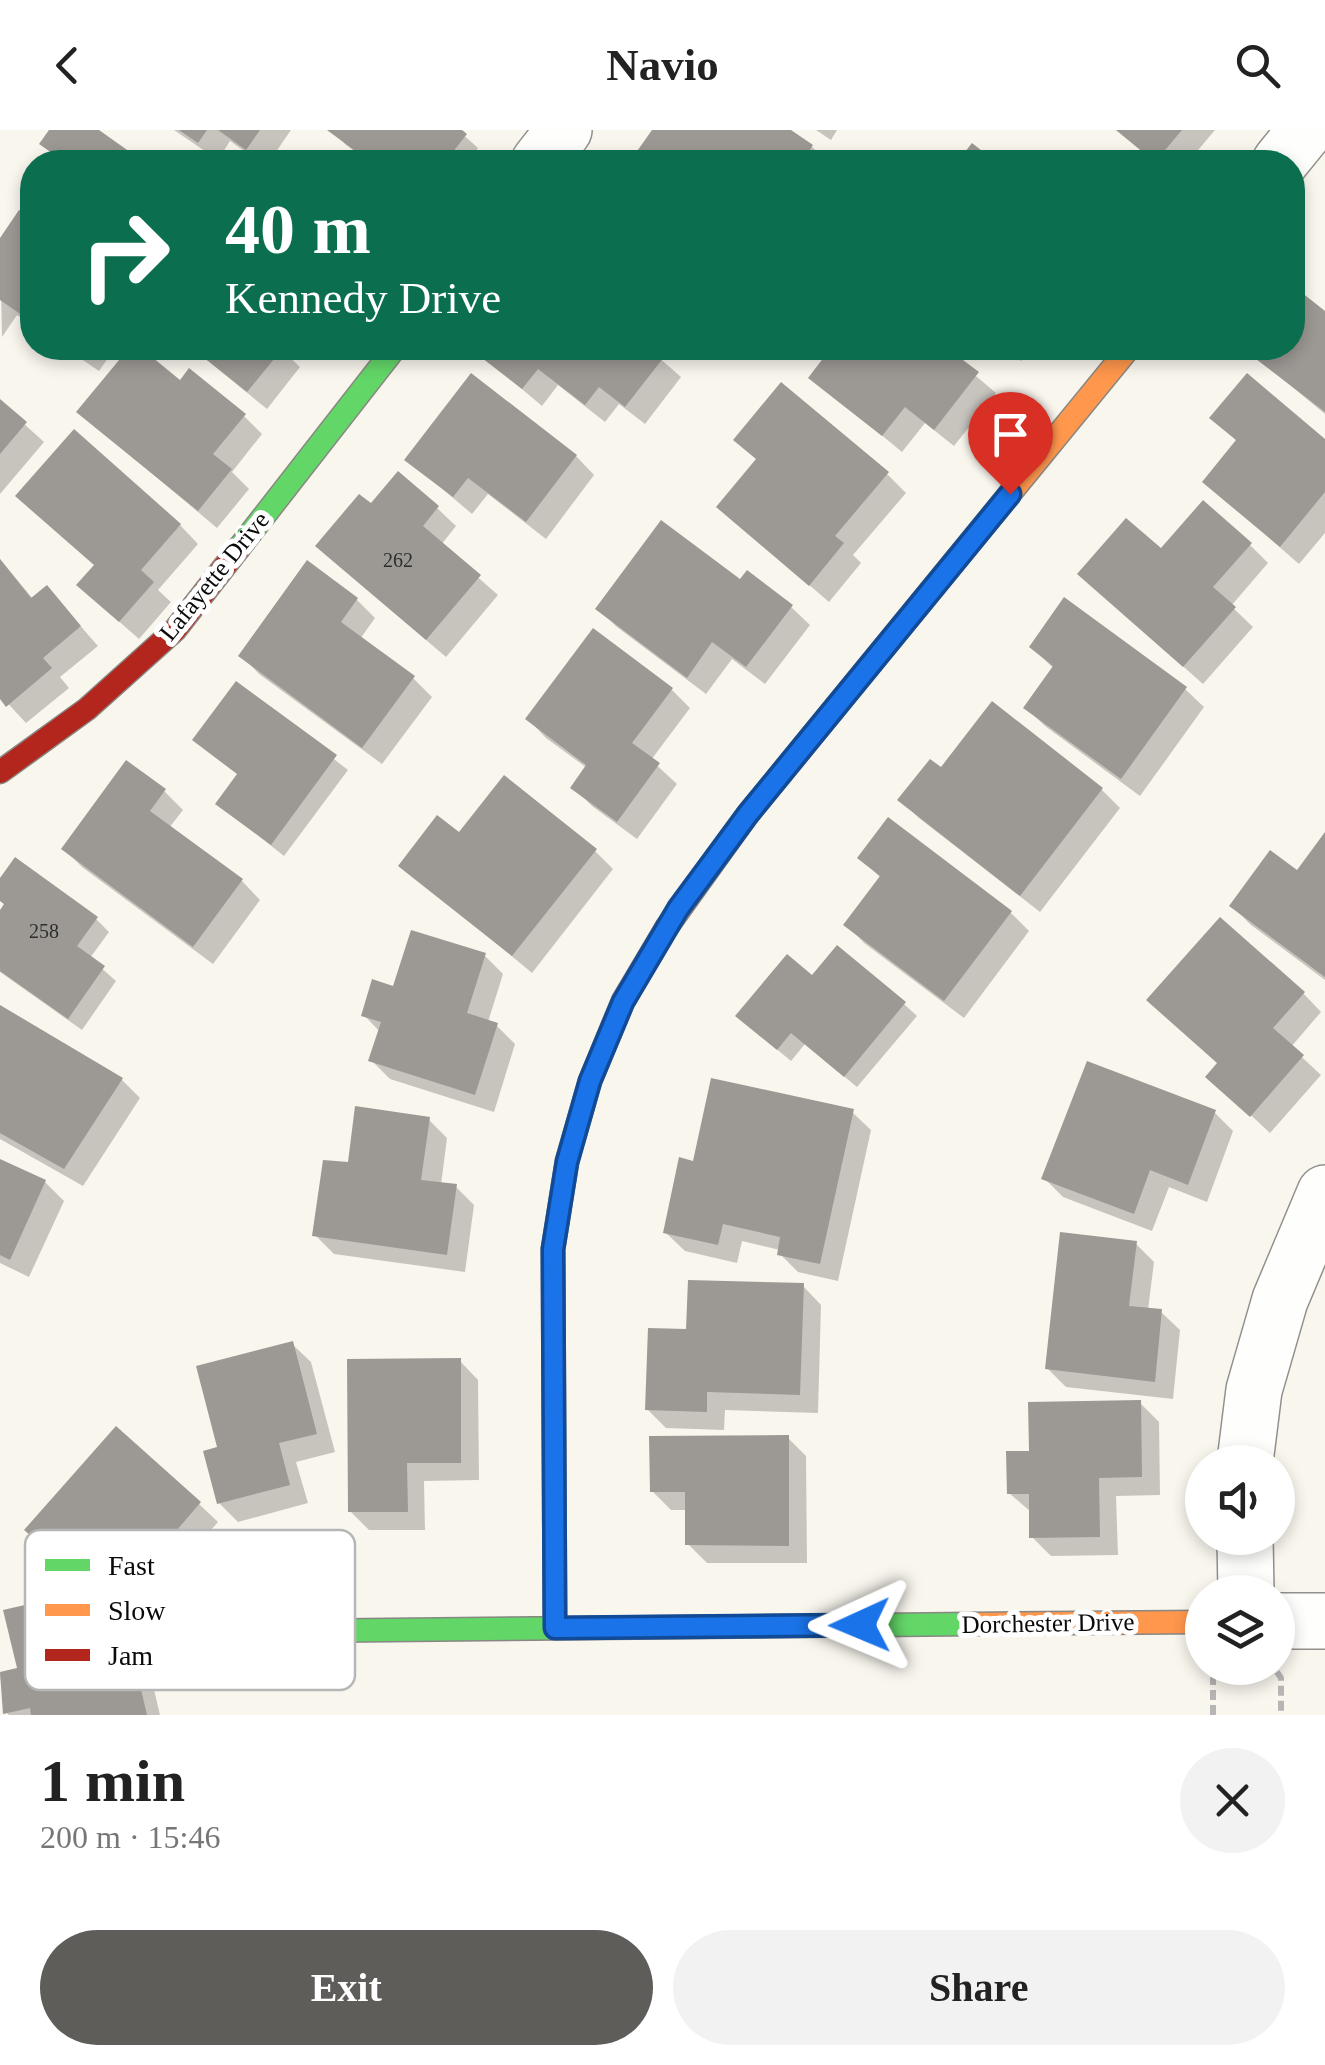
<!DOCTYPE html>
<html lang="en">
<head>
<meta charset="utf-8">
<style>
	body { margin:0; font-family:Georgia,serif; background:#f2f2f2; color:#222; height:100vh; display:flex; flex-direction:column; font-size:38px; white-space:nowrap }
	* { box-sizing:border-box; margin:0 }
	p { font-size:32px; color:#767676 }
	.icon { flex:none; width:55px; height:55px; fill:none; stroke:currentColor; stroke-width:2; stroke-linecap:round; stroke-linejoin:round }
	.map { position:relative; height:1585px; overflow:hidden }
	.drawer { display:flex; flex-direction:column; background:#fff; flex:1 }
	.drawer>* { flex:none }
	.banner { position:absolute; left:20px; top:20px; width:1285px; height:210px; border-radius:40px; box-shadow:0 5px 15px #0003; background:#0b6e4f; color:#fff; overflow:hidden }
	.tools { position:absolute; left:1185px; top:1315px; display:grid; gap:20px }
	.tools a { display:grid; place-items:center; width:110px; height:110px; border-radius:50%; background:#fff; box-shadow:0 5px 15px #0003; font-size:50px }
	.pin { position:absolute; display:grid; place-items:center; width:85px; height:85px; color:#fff; margin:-102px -42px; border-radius:50% 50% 50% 0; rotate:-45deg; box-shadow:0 0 10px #0007 }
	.pin .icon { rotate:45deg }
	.me { position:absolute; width:110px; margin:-55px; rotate:269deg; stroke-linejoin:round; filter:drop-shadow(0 0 8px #0008) }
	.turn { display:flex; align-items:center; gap:35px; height:210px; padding:0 40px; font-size:45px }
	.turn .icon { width:130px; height:130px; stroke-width:2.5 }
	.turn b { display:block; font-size:70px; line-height:85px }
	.round { display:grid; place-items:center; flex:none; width:105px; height:105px; border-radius:52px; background:#f2f2f2 }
	.head { display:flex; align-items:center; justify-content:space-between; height:170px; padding:0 40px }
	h1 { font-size:60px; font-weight:800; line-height:75px }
	.button { display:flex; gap:20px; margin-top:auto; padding:20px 40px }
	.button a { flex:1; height:115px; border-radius:60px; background:#5e5d5a; color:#fff; font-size:40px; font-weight:800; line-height:115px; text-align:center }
	.button a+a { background:#f2f2f2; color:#222 }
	header { display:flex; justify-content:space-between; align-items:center; height:130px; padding:0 40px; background:#fff; font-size:45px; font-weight:800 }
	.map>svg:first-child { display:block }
	.shadow { fill:#0003 }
	.building { fill:#9c9894 }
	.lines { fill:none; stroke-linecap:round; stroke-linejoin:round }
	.street-casing { stroke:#92908d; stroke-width:58 }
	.fast-casing { stroke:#888783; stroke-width:25 }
	.slow-casing { stroke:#888783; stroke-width:25 }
	.jam-casing { stroke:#888783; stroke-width:25 }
	.path { stroke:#b7b6b5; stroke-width:6; stroke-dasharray:10 5; stroke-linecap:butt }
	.street { stroke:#fefefc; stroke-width:55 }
	.fast { stroke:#63d668; stroke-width:22 }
	.slow { stroke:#ff974d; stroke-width:22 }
	.jam { stroke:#b3261e; stroke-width:22 }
	.route-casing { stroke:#114b97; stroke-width:25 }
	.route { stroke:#1a73e8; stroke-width:18 }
	.labels { text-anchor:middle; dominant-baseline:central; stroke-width:10; stroke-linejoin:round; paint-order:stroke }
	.number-label { font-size:20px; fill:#2e2e2c }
	.street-label { font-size:25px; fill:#0a0a0a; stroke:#fff }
	.key { fill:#fff; stroke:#b6b6b6; stroke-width:2.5 }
	.key-label { font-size:28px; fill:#0a0a0a }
</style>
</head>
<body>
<header><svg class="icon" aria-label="back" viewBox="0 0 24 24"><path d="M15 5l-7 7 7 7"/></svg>Navio<svg class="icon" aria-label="search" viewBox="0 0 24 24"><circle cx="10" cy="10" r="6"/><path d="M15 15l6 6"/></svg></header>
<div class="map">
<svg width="1325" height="1585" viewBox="0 0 1325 1585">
	<rect width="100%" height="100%" fill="#f9f6ee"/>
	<path class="shadow" d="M 52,0 L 95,0 L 140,32 L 61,32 L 42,14 Z
		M 174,0 L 291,0 L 269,32 L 260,32 L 230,11 L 218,30 Z
		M 333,0 L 458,0 L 478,18 L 467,32 L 369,32 L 345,14 Z
		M 655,0 L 787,0 L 812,17 L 828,32 L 642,32 L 636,27 Z
		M 816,0 L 837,0 L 831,10 Z
		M 1116,0 L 1215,0 L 1188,32 L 1155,32 Z
		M 20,83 L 32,92 L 32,195 L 17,185 L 2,207 L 0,113 Z
		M 1325,184 L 1325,284 L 1255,226 L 1262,218 L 1292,218 Z
		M 65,218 L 115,218 L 99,241 Z
		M 132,218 L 137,218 L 180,253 L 244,286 L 262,304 L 232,342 L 249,359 L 217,398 L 79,282 Z
		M 192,218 L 280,218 L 300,237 L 267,279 Z
		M 493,218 L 648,218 L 681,247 L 645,294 L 619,274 L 605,292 L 558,255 L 542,276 L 485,228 Z
		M 676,218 L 701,218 L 691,230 Z
		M 834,218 L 943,218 L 996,263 L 954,316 L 925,293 L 902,322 L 811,247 Z
		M 1005,218 L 1032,218 L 1021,231 Z
		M 0,272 L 44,312 L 0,364 Z
		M 1213,288 L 1325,312 L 1325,403 L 1299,434 L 1205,352 L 1238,312 Z
		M 576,326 L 594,345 L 546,409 L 488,364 L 472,384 L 407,329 Z
		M 887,344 L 906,363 L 853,425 L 861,433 L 829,472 L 719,377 Z
		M 371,377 L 437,378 L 456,396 L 441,415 L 498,465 L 446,527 L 337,434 Z
		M 180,395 L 198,414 L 158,460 L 171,472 L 139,509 L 98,473 Z
		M 1250,415 L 1268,433 L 1231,476 L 1253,497 L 1203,554 L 1099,462 L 1161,422 Z
		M 0,429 L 33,469 L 47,458 L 98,516 L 60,547 L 69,558 L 26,593 L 0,565 Z
		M 356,469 L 375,488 L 360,509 L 413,548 L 432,567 L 382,634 L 259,544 L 241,525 Z
		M 791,477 L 810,495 L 765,554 L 732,529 L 706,564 L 617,497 L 598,479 Z
		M 1032,517 L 1185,559 L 1204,577 L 1140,666 L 1045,596 L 1026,578 L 1054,539 Z
		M 237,554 L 348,640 L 284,726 L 218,674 L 239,645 L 195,610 Z
		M 671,559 L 690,578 L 651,630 L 677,654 L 637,709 L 592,676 L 573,657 L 587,638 L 546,608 L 528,589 Z
		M 993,575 L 1102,660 L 1120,678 L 1040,782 L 919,688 L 900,670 L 942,641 Z
		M 164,661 L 183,680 L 169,698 L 242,751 L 260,770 L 213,834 L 82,737 L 64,719 Z
		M 459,705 L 595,721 L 613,739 L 532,843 L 402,735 Z
		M 1325,707 L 1325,850 L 1251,795 L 1232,776 L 1298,744 Z
		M 860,728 L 1011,783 L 1029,801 L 964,888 L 864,813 L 846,794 L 881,748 Z
		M 0,752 L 96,789 L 109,802 L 90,828 L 116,851 L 82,900 L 0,842 L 0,784 L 6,776 L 0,770 Z
		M 485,826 L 503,844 L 488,892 L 496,895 L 515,914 L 494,982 L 390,949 L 371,930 L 380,902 L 364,885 L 395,859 Z
		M 812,848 L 904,874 L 917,886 L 857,957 L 805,914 L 791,931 L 751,898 Z
		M 1303,863 L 1321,882 L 1291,917 L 1321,945 L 1270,1003 L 1209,946 Z
		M 0,878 L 122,950 L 140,968 L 83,1056 L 0,1009 Z
		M 852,982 L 871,1000 L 838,1151 L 798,1142 L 780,1124 L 780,1120 L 742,1111 L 737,1133 L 685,1121 L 666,1103 L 694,1034 Z
		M 1215,983 L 1233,1001 L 1207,1072 L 1169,1057 L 1152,1101 L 1063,1067 L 1044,1048 Z
		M 428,989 L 447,1008 L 441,1055 L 456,1057 L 474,1075 L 465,1142 L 334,1124 L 315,1105 L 350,1035 Z
		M 0,1032 L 45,1052 L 64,1071 L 29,1147 L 0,1133 Z
		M 1135,1113 L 1154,1132 L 1148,1180 L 1161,1182 L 1180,1200 L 1173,1269 L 1066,1257 L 1047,1238 Z
		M 803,1156 L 821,1175 L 818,1283 L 725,1280 L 724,1300 L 666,1298 L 647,1279 L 688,1202 Z
		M 292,1214 L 311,1232 L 335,1322 L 296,1332 L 308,1373 L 238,1392 L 219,1373 L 220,1319 Z
		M 460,1231 L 478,1250 L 479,1350 L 424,1351 L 425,1400 L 369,1400 L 350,1381 Z
		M 1140,1273 L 1159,1292 L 1160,1365 L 1116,1366 L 1118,1425 L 1051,1426 L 1032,1407 L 1031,1382 L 1009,1363 L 1031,1323 Z
		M 788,1308 L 806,1326 L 807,1433 L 707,1433 L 688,1414 L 688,1380 L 671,1380 L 652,1361 Z
		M 199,1374 L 218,1392 L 171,1446 L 148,1425 L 107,1472 L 46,1418 Z
		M 76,1466 L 95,1484 L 103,1521 L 130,1515 L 148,1534 L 160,1585 L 9,1585 L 6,1582 L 0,1545 L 21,1540 Z"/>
	<path class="building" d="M 49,0 L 99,0 L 144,32 L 65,32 L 39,14 Z
		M 179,0 L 207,0 L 198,13 Z
		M 218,0 L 260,0 L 246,20 Z
		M 327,0 L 462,0 L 467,4 L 445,32 L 370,32 Z
		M 652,0 L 791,0 L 813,15 L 802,32 L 641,32 L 633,27 Z
		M 1116,0 L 1182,0 L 1155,32 Z
		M 972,13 L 996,32 L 957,32 Z
		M 19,80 L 32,89 L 32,192 L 0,170 L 0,108 Z
		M 1301,162 L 1325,181 L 1325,282 L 1252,226 L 1259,218 L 1292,218 L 1292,174 Z
		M 129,218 L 141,218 L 180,250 L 189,238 L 246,284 L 213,324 L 232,339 L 198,381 L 76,282 Z
		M 192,218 L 283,218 L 247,262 Z
		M 490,218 L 652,218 L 664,227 L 625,277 L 599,257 L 585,275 L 538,239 L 522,259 L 482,228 Z
		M 831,218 L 947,218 L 979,242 L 934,300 L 905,277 L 882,306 L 808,248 Z
		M 471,243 L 577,325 L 526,392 L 468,348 L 453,367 L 404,330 Z
		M 1247,243 L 1325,309 L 1325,362 L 1280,417 L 1202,352 L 1236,310 L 1209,288 Z
		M 781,252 L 889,342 L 835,406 L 844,413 L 809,456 L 716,377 L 756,329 L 733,310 Z
		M 0,269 L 27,292 L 0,324 Z
		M 74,299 L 181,394 L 141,440 L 154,452 L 119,492 L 76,455 L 94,435 L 15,366 Z
		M 398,341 L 439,376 L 423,396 L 481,445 L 426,510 L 315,416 L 359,364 L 371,373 Z
		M 1203,370 L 1252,413 L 1213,457 L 1236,477 L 1183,537 L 1077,444 L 1126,388 L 1161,418 Z
		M 661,390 L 740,449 L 747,440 L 793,475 L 746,537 L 712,512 L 687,548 L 595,479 Z
		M 0,429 L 31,468 L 47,455 L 81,496 L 43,528 L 52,538 L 6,577 L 0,569 Z
		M 307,430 L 358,468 L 341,492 L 415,546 L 362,618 L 238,526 Z
		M 1064,467 L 1187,557 L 1121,649 L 1023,578 L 1053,536 L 1029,517 Z
		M 593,498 L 673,558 L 632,613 L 660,633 L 617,692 L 570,658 L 586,635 L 525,589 Z
		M 236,551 L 337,625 L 271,715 L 215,674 L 237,644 L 192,610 Z
		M 992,571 L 1103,658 L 1020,766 L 897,670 L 930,629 L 941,637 Z
		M 126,630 L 166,659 L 150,681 L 243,749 L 193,817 L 61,719 Z
		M 504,645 L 597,719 L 512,826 L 398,736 L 437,685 L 459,702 Z
		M 888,687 L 1012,781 L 944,871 L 843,795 L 880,746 L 857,728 Z
		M 1325,702 L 1325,847 L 1229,776 L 1270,720 L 1297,740 Z
		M 15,727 L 98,787 L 77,816 L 105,836 L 68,889 L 0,841 L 0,780 L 4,774 L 0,771 L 0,748 Z
		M 1220,787 L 1305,862 L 1273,898 L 1304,925 L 1250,987 L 1205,947 L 1217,933 L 1146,870 Z
		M 411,800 L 486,823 L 467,883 L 498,893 L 475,965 L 368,931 L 381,892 L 361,886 L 372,849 L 393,856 Z
		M 837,815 L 906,872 L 844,947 L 791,903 L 777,920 L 735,886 L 787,824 L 812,845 Z
		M 0,875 L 123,948 L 64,1039 L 0,1003 Z
		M 1087,931 L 1216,980 L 1188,1055 L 1150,1040 L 1134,1084 L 1041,1049 Z
		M 711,948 L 854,979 L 820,1134 L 777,1125 L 780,1107 L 723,1094 L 718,1115 L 663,1103 L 679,1027 L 693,1031 Z
		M 355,976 L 430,987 L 421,1050 L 457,1054 L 447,1125 L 312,1106 L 323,1030 L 348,1032 Z
		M 0,1029 L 46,1050 L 10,1130 L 0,1125 Z
		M 1060,1102 L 1137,1111 L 1129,1176 L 1162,1179 L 1155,1252 L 1045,1239 Z
		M 688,1150 L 804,1153 L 800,1265 L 707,1262 L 707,1282 L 645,1280 L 648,1198 L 686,1199 Z
		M 293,1211 L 317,1304 L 279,1313 L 290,1355 L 217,1374 L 203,1321 L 217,1317 L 196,1236 Z
		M 461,1228 L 461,1333 L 407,1333 L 408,1382 L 348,1382 L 347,1229 Z
		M 1141,1270 L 1142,1347 L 1099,1348 L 1100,1407 L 1029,1408 L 1029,1364 L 1007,1364 L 1006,1321 L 1029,1321 L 1028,1272 Z
		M 116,1296 L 201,1372 L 151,1430 L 128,1409 L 87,1455 L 24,1400 Z
		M 789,1305 L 789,1416 L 685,1415 L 685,1362 L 650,1362 L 649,1306 Z
		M 77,1463 L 90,1521 L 130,1512 L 147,1585 L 31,1585 L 30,1578 L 3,1584 L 0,1542 L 17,1538 L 3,1480 Z"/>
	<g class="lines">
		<defs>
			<path id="street" d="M 539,32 L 564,0
				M 1280,32 L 1306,0
				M 1245,1332 L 1254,1260 L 1280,1170 L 1325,1063
				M 1245,1408 L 1246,1462
				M 1278,1491 L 1325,1491"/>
			<path id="fast" d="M 239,418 L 395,218
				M 555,1498 L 553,1119 L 567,1031 L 590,951 L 623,871 L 667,797
				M 293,1501 L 973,1494"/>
			<path id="slow" d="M 667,797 L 748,684 L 1129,218
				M 973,1494 L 1202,1492"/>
			<path id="jam" d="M 0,642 L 87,579 L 175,500 L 239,418"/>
		</defs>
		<use href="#street" class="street-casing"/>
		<use href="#fast" class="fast-casing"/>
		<use href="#slow" class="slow-casing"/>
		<use href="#jam" class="jam-casing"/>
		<path class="path" d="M 1277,1542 L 1281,1548 L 1281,1585
			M 1213,1585 L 1213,1549 L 1217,1543"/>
		<use href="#street" class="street"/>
		<use href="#fast" class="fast"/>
		<use href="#slow" class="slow"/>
		<use href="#jam" class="jam"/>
	</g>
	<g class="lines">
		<defs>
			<path id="route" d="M 860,1495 L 555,1498 L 553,1119 L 567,1032 L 590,951 L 623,872 L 678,779 L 748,684 L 1010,364"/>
		</defs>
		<use href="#route" class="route-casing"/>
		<use href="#route" class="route"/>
	</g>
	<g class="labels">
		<g class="number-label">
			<text x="398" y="430">262</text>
			<text x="44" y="801">258</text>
		</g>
		<g class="street-label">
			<text transform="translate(214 446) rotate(-51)">Lafayette Drive</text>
			<text transform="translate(1048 1493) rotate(-1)">Dorchester Drive</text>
		</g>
	</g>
	<rect x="25" y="1400" width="330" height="160" rx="15" class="key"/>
	<rect x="45" y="1429" width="45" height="12" fill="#63d668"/>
	<rect x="45" y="1474" width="45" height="12" fill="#ff974d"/>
	<rect x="45" y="1519" width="45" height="12" fill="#b3261e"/>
	<g class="key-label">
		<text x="108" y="1445">Fast</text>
		<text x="108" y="1490">Slow</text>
		<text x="108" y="1535">Jam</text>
	</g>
</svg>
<div class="tools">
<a><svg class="icon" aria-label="sound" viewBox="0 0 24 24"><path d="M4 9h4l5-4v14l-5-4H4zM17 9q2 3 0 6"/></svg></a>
<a><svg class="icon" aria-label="layers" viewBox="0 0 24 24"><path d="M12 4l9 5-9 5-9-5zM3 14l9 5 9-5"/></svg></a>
</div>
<div class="pin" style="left:1010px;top:364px;background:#d93025"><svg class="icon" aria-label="arrive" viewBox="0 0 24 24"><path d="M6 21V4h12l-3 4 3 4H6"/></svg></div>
<svg class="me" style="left:860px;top:1495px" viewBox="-20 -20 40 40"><path d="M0-17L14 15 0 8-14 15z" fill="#1a73e8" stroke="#fff" stroke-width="4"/></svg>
<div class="banner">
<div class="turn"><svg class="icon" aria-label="right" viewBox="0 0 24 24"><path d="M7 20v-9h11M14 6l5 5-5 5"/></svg><div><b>40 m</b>Kennedy Drive</div></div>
</div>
</div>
<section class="drawer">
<div class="head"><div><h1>1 min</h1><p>200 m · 15:46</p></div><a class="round"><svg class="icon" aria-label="close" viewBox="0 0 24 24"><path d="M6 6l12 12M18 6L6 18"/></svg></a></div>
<div class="button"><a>Exit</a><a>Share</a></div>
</section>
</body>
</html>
